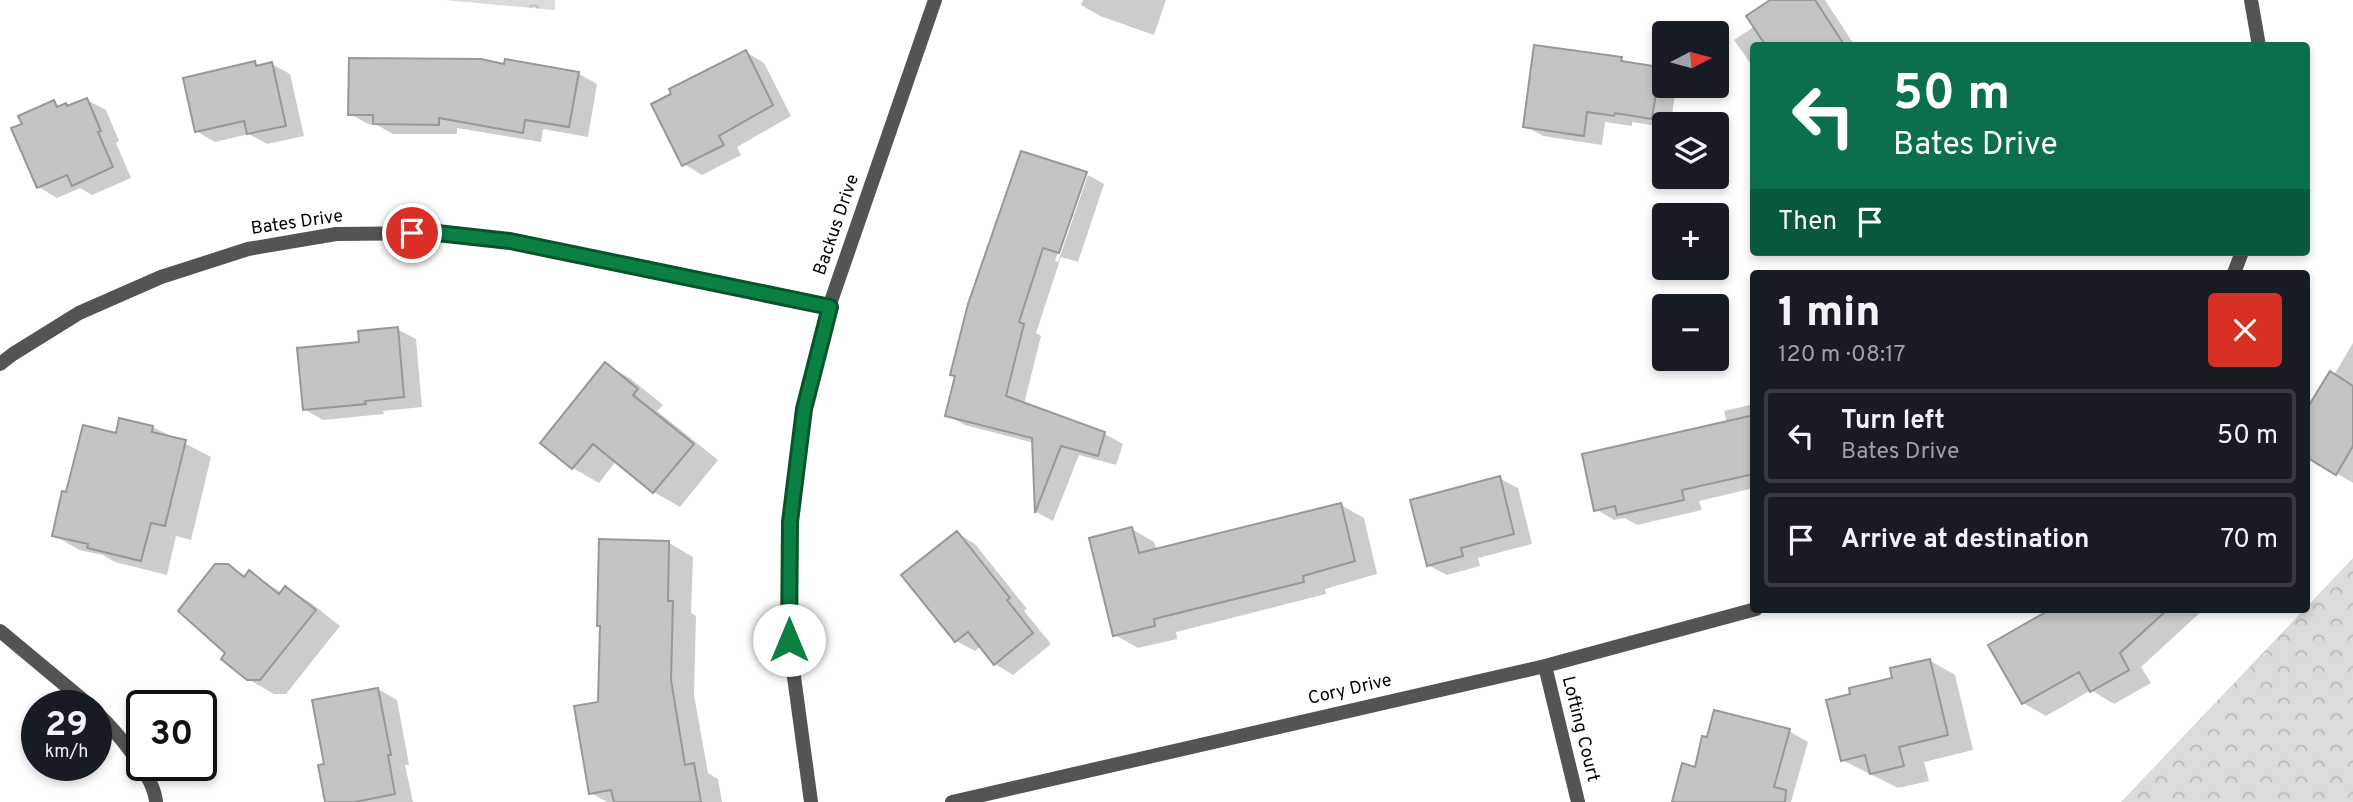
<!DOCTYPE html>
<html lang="en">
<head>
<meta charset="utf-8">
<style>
	body { margin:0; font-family:Overpass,sans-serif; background:#242831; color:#f1f3f6; height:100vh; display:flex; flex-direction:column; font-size:26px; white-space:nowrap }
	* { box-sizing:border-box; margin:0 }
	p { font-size:23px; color:#9ea1a6 }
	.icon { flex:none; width:38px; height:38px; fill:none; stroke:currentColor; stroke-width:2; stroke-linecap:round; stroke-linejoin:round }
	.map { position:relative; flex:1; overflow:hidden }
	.details { position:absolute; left:1750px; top:270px; width:560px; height:343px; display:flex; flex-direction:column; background:#171b24; border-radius:7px; box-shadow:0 4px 10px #0003 }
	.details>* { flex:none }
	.top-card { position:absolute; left:1750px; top:42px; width:560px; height:214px; border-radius:7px; box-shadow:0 4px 10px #0003; background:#0b6e4f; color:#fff; overflow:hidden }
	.needle { width:46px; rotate:84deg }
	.tools { position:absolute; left:1652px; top:21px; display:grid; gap:14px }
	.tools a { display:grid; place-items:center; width:77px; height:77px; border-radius:7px; background:#171b24; box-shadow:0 4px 10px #0003; font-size:35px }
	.speed { position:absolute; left:21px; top:690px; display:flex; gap:14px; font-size:35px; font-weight:700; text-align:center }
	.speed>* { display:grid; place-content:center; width:91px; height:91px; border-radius:50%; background:#171b24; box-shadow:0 4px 10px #0003; line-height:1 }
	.speed small { font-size:18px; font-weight:400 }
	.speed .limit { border:4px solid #111; border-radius:10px; background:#fff; color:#111 }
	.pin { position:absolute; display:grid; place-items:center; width:60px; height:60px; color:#fff; margin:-30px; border:4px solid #fff; border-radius:50%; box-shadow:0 2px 7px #0007 }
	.me { position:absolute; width:77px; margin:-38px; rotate:0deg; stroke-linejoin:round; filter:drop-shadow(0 0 5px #0008) }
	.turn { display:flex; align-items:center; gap:24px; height:147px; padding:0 28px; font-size:32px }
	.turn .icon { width:91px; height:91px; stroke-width:2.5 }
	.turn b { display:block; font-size:49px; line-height:60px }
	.then { display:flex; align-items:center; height:66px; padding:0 28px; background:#0003; gap:14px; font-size:26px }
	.round { display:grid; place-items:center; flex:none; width:74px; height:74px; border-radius:7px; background:#242831 }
	.overview { display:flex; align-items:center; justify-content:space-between; height:119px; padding:0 28px }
	h1 { font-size:42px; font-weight:800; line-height:52px }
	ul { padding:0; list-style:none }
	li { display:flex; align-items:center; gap:21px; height:94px; margin:0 14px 10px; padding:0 14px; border:4px solid #363941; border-radius:7px }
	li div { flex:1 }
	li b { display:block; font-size:26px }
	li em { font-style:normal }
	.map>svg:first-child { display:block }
	.forest { fill:url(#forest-crowns) }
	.shadow { fill:#0003; fill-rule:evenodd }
	.building { fill:#c4c4c4; stroke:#989898; stroke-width:2 }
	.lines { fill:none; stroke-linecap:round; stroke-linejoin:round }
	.street { stroke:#545454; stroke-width:14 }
	.route-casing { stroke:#07532c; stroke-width:18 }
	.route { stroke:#0b8043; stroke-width:12 }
	.labels { text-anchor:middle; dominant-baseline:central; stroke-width:5; stroke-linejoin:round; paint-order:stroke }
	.street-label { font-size:18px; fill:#000; stroke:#fff }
</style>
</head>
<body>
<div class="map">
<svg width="2353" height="802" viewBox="0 0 2353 802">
	<defs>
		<pattern id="forest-crowns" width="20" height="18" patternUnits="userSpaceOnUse" patternTransform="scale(1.75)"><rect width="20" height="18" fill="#dbdbdb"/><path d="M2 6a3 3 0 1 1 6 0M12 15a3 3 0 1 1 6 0" fill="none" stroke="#bababa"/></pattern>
	</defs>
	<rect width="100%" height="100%" fill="#fff"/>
	<path class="forest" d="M 445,0 L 555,0 L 555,10 Z
		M 2353,558 L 2353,802 L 2121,802 Z"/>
	<path class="shadow" d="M 1083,0 L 1166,0 L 1154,35 L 1100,16 L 1081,5 Z
		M 1773,0 L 1825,0 L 1855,46 L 1754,46 L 1754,68 L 1734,40 L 1755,26 Z
		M 746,52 L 764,63 L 791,116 L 737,147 L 741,155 L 702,175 L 684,164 Z
		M 1621,59 L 1630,64 L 1659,69 L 1664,71 L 1664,86 L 1676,86 L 1671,124 L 1664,124 L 1664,127 L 1632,122 L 1632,126 L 1605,122 L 1602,145 L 1543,136 L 1525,126 Z
		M 506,61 L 579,74 L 597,84 L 588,137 L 543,129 L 541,142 L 457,128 L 457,134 L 393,134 L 377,125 L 368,124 L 350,114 L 505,66 Z
		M 255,63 L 261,66 L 272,64 L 290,74 L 304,136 L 267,144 L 249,134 L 215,142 L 196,131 Z
		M 87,100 L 106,110 L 119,141 L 116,143 L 131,178 L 92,195 L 80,188 L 57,198 L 39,187 L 24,125 L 54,102 L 61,107 L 66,105 L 69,107 Z
		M 1022,153 L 1086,174 L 1104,184 L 1078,262 L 1061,257 L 1036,333 L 1041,336 L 1024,404 L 1105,434 L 1123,444 L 1116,465 L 1079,455 L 1053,521 L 1036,512 L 1034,443 L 965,425 L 947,415 ZM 1084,175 L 1088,175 L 1058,262 L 1055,261 Z
		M 397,329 L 416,339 L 422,407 L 383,411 L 384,414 L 323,420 L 304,409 L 361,344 Z
		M 2353,343 L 2353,483 L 2306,455 L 2334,375 Z
		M 605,364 L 631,379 L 663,405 L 657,411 L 718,460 L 680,507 L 654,492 L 616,461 L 599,483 L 573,468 L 542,443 Z
		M 1754,404 L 1754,488 L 1699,501 L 1702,510 L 1637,525 L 1625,518 L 1614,520 L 1596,509 L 1727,423 L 1724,411 Z
		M 153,427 L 211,457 L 191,540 L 176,536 L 167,575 L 115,562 L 103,555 L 79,550 L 54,535 L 68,494 L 117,435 Z
		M 1499,478 L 1518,488 L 1532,544 L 1478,558 L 1480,566 L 1447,575 L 1428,565 Z
		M 1341,505 L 1364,518 L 1377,574 L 1325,589 L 1326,594 L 1176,632 L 1177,639 L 1138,648 L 1115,635 L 1132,529 L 1154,542 L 1157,550 Z
		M 957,533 L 975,544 L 1027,609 L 1024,611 L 1051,644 L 1013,675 L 995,664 L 981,646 L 975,651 L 956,641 Z
		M 669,543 L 693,557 L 691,613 L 696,616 L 694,695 L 708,773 L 718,779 L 722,802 L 607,802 L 591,793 L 600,703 Z
		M 228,566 L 247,577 L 250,573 L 282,593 L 286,588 L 311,603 L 340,626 L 286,694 L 274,694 L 248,679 L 228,653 Z
		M 2053,609 L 2204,609 L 2141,667 L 2151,683 L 2114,704 L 2091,690 L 2046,716 L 2023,703 Z
		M 1929,660 L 1955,675 L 1973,750 L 1924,762 L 1929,781 L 1898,788 L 1842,760 Z
		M 378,689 L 397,700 L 409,765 L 405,765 L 413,802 L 327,802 L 326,766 Z
		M 1789,731 L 1808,742 L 1791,802 L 1674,802 L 1696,769 Z"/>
	<path class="building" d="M 1770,0 L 1815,0 L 1845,46 L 1766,46 L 1746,16 Z
		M 1534,45 L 1622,57 L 1621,61 L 1660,67 L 1652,119 L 1615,113 L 1614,116 L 1587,112 L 1584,136 L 1523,127 Z
		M 746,50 L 773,105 L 719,136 L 724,145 L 682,166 L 651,104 L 671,94 L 669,89 Z
		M 349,58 L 481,59 L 504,64 L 505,59 L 579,72 L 569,127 L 525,120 L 523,133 L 439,118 L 439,125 L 373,124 L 373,115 L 348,115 Z
		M 255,61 L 256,66 L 272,62 L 286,126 L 247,134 L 244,121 L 195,132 L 183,78 Z
		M 87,98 L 101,131 L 98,132 L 113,167 L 72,186 L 67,175 L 37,188 L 11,128 L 22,124 L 18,116 L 54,100 L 57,107 L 66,103 L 67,106 Z
		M 1021,151 L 1087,172 L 1059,253 L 1043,248 L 1019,322 L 1024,324 L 1006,396 L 1105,432 L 1098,456 L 1061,446 L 1035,513 L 1032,438 L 945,416 L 955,376 L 950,375 L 968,304 Z
		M 398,327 L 404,397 L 365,401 L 366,404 L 303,410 L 297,348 L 359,342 L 358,331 Z
		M 605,362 L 638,389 L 633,395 L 694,444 L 653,493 L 593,444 L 572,469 L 540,443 Z
		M 2330,371 L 2353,386 L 2353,446 L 2336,475 L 2306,457 L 2306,410 Z
		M 1754,415 L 1754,474 L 1682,490 L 1684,500 L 1617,515 L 1615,506 L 1594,511 L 1582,454 Z
		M 119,418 L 153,426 L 152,432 L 186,440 L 165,526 L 151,523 L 141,561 L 87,548 L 88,544 L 52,536 L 62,491 L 66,492 L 83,425 L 116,433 Z
		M 1500,476 L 1514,534 L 1461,548 L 1463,556 L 1427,566 L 1410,500 Z
		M 1341,503 L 1355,561 L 1303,576 L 1304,582 L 1154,619 L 1155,626 L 1113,636 L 1089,538 L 1132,527 L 1139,553 Z
		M 957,531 L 1010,598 L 1007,600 L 1033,633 L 994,665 L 968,632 L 955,642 L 901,575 Z
		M 599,539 L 669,541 L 668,601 L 673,601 L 671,680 L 685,765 L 694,763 L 701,802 L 614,802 L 611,790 L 589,794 L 574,706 L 598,702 L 600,626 L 597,626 Z
		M 215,564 L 228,564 L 244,577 L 249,570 L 279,594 L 285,586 L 316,610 L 260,680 L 247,680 L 221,659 L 225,653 L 178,611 Z
		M 2051,609 L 2168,609 L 2120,653 L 2129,670 L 2090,692 L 2079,672 L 2022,704 L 1988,645 Z
		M 1930,659 L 1948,735 L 1899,747 L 1904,766 L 1870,774 L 1865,755 L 1841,761 L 1826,700 L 1850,694 L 1849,688 L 1892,678 L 1890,668 Z
		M 378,688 L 391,755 L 388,755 L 395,794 L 355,802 L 325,802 L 318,765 L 324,764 L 312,700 Z
		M 1714,710 L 1790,729 L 1774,787 L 1786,790 L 1785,802 L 1672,802 L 1682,763 L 1695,767 L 1702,736 L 1707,737 Z"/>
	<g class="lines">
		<path class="street" d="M 2251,0 L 2259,46
			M 2234,273 L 2242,252
			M 0,364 L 13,354 L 79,313 L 161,277 L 248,249 L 336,234 L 437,233 L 510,241 L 829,307
			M 0,631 L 89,705
			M 1545,666 L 1578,802
			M 96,712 C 116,731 154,775 156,802
			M 811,802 L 789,640 L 790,522 L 804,409 L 829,307 L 935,0
			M 952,802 L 1545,666 L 1756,609"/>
	</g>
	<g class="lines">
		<defs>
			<path id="route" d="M 412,233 L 437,233 L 510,241 L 830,307 L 804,409 L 790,522 L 789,640"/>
		</defs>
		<use href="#route" class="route-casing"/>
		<use href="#route" class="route"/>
	</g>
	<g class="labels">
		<g class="street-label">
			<text transform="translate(297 223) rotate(-8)">Bates Drive</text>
			<text transform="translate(837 225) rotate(-71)">Backus Drive</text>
			<text transform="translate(1350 690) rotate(-13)">Cory Drive</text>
			<text transform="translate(1580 729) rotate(76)">Lofting Court</text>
		</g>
	</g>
</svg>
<div class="tools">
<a><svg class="needle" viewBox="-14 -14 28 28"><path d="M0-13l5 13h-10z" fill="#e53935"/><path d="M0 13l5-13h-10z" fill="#9ea1a6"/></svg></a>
<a><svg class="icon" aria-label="layers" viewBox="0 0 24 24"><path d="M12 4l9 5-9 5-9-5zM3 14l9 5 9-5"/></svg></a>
<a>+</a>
<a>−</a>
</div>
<div class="speed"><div>29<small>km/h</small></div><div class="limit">30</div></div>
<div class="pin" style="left:412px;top:233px;background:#d93025"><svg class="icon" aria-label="arrive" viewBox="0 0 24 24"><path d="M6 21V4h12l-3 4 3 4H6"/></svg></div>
<svg class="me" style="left:789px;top:640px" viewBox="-20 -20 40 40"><circle r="19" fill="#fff"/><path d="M0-13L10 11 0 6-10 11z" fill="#0b8043"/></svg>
<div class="top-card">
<div class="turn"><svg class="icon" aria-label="left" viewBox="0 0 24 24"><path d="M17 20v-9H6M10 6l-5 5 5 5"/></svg><div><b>50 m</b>Bates Drive</div></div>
<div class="then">Then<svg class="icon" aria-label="arrive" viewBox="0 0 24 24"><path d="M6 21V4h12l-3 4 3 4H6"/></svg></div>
</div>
<section class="details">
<div class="overview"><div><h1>1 min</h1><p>120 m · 08:17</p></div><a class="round" style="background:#d93025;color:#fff"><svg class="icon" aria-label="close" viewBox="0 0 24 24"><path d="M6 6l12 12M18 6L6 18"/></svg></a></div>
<ul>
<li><svg class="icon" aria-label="left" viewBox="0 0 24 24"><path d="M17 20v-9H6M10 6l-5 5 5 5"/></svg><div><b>Turn left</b><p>Bates Drive</p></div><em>50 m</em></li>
<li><svg class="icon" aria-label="arrive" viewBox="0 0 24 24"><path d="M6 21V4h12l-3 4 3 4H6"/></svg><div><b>Arrive at destination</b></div><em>70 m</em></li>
</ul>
</section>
</div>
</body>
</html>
